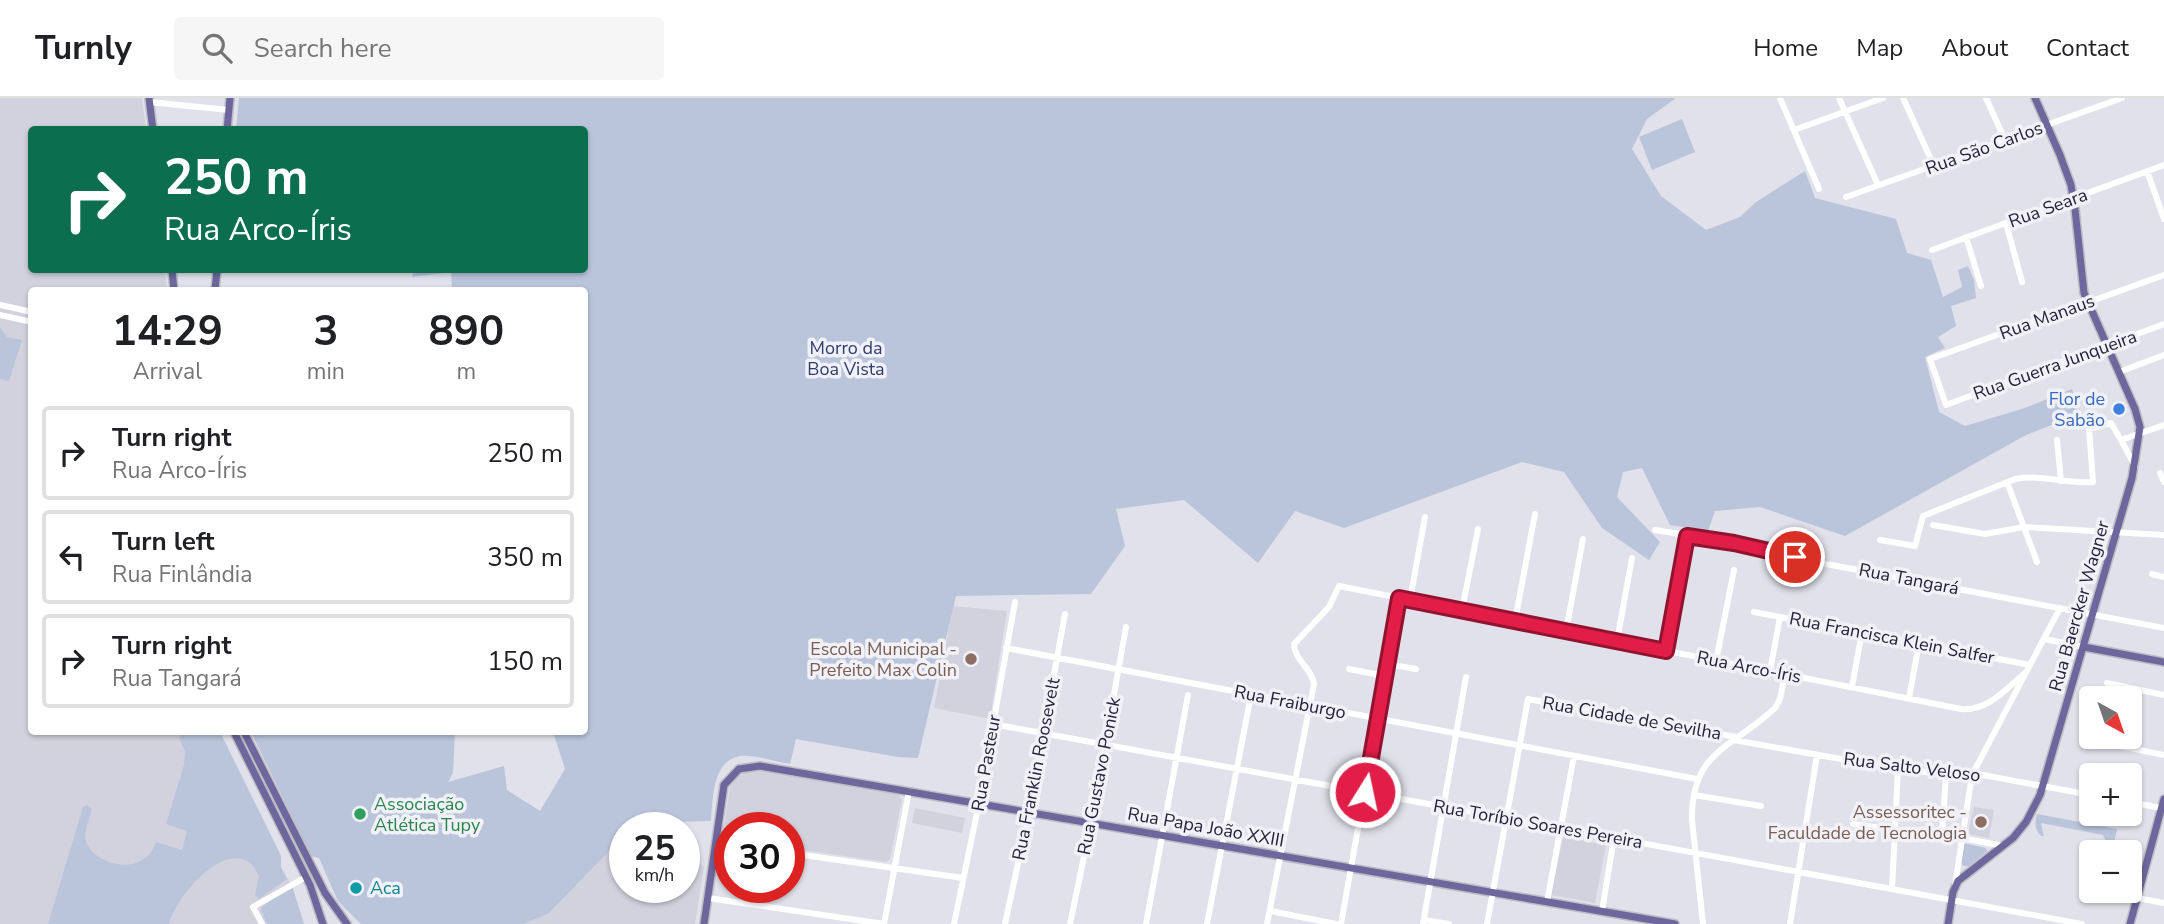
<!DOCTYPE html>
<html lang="en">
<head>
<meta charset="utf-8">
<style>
	body { margin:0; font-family:"Nunito Sans",sans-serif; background:#f6f6f6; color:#202124; height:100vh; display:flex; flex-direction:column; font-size:26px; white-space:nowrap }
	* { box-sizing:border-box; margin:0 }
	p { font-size:23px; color:#757577 }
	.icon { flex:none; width:38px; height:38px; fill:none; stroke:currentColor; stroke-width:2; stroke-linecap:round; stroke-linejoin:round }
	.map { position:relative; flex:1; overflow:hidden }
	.drawer { position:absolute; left:28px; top:189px; width:560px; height:448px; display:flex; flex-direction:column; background:#fff; border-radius:7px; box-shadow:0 2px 5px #0004 }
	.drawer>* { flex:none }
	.hud { position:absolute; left:28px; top:28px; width:560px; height:147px; border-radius:7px; box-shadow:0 2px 5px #0004; background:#0b6e4f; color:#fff; overflow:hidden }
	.needle { width:46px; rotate:140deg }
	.fabs { position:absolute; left:2079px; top:588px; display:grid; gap:14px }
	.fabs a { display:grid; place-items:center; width:63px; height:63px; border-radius:7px; background:#fff; box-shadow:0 2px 5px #0004; font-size:35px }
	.speed { position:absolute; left:609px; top:714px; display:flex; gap:14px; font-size:35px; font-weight:700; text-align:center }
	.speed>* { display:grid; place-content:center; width:91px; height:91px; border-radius:50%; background:#fff; box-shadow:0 2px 5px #0004; line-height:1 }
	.speed small { font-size:18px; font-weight:400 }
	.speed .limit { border:10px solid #d22; background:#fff; color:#111 }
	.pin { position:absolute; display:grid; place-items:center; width:60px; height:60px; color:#fff; margin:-30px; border:4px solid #fff; border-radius:50%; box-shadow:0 2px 7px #0007 }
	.me { position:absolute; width:77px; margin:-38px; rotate:10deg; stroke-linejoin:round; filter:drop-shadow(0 0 5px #0008) }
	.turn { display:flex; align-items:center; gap:24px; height:147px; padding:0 21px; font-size:32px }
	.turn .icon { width:91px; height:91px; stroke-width:2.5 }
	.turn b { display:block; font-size:49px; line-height:60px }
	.eta { display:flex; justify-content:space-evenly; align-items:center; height:119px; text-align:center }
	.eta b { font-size:42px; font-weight:700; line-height:49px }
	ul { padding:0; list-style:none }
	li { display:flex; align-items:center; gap:21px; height:94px; margin:0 14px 10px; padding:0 7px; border:4px solid #e0e0e0; border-radius:7px }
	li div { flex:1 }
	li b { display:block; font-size:26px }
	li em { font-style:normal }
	header { display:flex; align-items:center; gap:42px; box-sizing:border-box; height:98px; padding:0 35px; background:#fff; border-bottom:2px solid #e0e0e0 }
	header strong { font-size:33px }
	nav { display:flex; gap:38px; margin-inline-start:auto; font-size:24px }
	.search { width:490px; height:63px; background:#f6f6f6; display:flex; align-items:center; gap:18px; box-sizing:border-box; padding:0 24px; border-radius:7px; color:#757577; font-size:26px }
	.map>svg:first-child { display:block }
	.built { fill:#d2d2de }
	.green { fill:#bac5db }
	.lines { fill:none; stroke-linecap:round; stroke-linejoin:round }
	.major-casing { stroke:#bebdc4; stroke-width:10 }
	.minor { stroke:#fff; stroke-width:6 }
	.major { stroke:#6e679e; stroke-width:7 }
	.route-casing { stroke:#92132f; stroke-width:18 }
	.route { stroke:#e11d48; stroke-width:12 }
	.shop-dot { fill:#3f7fe0; stroke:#f1f1f7; stroke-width:2.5 }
	.education-dot { fill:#8d6e63; stroke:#f1f1f7; stroke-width:2.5 }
	.leisure-dot { fill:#2e9e5b; stroke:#f1f1f7; stroke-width:2.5 }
	.culture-dot { fill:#0f9aa8; stroke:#f1f1f7; stroke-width:2.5 }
	.labels { text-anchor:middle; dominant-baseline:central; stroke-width:7; stroke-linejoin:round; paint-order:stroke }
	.street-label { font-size:18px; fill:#25223a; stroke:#f1f1f7 }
	.park-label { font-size:18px; fill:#2e3d6f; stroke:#f1f1f7 }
	.shop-label { font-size:18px; fill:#366cbe; stroke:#f1f1f7; text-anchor:end }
	.education-label { font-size:18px; fill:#785e54; stroke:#f1f1f7; text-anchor:end }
	.leisure-label { font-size:18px; fill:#27864d; stroke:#f1f1f7; text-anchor:start }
	.culture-label { font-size:18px; fill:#0d838f; stroke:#f1f1f7; text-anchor:start }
</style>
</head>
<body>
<header>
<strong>Turnly</strong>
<div class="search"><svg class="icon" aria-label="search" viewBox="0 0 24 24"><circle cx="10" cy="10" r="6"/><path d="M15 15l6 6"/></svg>Search here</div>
<nav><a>Home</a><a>Map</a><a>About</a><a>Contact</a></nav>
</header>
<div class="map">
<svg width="2164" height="826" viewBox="0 0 2164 826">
	<rect width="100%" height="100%" fill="#e0e1ea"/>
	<path class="built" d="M 0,0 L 142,0 L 146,31 L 32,32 L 32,172 L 165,172 L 167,192 L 32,192 L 32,634 L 220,634 L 281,758 L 281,769 L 292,788 L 304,826 L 0,826 Z
		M 953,508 L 1007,513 L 990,621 L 934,610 Z
		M 754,671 L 899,697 L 902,702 L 890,761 L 886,764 L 789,750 L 789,730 L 730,730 L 730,741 L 728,741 L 723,733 L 731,684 L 744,673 Z
		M 1974,709 L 1994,712 L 1989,740 L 1968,736 Z
		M 915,710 L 965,720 L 962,735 L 912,725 Z
		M 623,739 L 625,789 L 684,789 L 684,752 L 704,769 L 695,826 L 523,826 L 548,816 Z
		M 1563,739 L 1606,747 L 1595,805 L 1551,797 Z"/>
	<path class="green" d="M 239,0 L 1676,0 L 1647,21 L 1632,51 L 1661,98 L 1706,132 L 1740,119 L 1756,104 L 1805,73 L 1815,100 L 1896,121 L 1907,155 L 1931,162 L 1943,199 L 1962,189 L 1958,172 L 1968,168 L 1974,182 L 1976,200 L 1951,208 L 1956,228 L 1938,239 L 1945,250 L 1925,259 L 1939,314 L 1965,328 L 2025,310 L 2072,291 L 2080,316 L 2026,337 L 1845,438 L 1760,409 L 1715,413 L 1708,433 L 1670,427 L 1642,370 L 1623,374 L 1617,399 L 1660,444 L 1649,462 L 1602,430 L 1564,374 L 1522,364 L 1344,430 L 1295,413 L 1258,465 L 1184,402 L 1116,411 L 1125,448 L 1091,496 L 956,498 L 918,660 L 898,659 L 796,641 L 790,666 C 778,664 752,656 740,658 C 712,663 713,700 711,723 L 635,725 L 630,730 L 625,730 L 623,739 L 548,816 L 523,826 L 361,826 L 338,803 L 319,760 L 311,758 L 251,634 L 455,634 L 453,675 L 448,684 L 504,668 L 507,692 L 540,713 L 565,671 L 553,634 L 584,634 L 584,192 L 452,192 L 451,174 L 412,179 L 414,172 L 584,172 L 584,32 L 236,31 Z
		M 1682,21 L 1695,54 L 1652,72 L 1639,39 Z
		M 0,229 L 7,239 L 22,242 L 9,283 L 0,281 Z
		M 182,634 L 220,634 L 281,758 L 281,769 L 287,781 L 259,801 L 255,797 L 259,778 C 256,772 252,764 245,762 C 216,750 175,802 169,826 L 48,826 L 83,709 L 87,707 L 92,711 C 90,720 83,734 86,743 C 91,761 121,772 138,764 C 148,760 152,754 156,744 L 182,752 L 187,733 L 166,726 L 184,667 L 185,653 L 179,640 Z
		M 2037,716 L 2117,731 L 2112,754 L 2110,753 L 2103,737 L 2041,725 L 2044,738 L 2041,738 C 2034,731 2035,724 2037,716 Z
		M 1963,745 L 1986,750 L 1987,753 L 1969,768 L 1964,768 L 1961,765 Z
		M 292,788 L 304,826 L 267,826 L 261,812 L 263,808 Z"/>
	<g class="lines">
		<defs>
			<path id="major" d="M 149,0 L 153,32
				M 227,32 L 230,0
				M 172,172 L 174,192
				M 215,192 L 217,172
				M 2084,549 L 2164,564
				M 234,634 L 310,787 L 323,826
				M 244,634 L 325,795 L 347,826
				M 704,826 L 724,687 L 739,671 L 760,668 L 1675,826
				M 1948,826 L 1953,794 L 1958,783 L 2013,740 L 2026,724 L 2040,697 L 2132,380 L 2140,329 L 2135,311 L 2084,195 L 2075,111 L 2071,87 L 2060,57 L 2035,0
				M 2130,826 L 2164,701"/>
		</defs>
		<use href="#major" class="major-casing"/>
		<path class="minor" d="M 1780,0 L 1819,91
			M 1839,0 L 1878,87
			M 1903,0 L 1934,68
			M 1986,0 L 2005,42
			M 149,4 L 229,12
			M 1794,32 L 1883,0
			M 2147,73 L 2164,121
			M 1846,99 L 2122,0
			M 2006,125 L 2022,184
			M 1966,139 L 1981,188
			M 1932,152 L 2164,67
			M 2164,177 L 1930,261 L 1946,307 L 2164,226
			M 0,207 L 32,214
			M 0,217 L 32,224
			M 2119,274 L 2164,257
			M 2057,342 L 2061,383
			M 2121,342 L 2135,368
			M 2160,375 L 2164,384
			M 2007,384 L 2037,464
			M 1933,427 L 1985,436 L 2024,429 L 2164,437
			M 1655,432 L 1734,445 L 1768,455 L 2164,530
			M 1880,442 L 1915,448 L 1923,418 L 2015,381 C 2040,376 2067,386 2093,384 L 2089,331 L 2111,325 L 2121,342 L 2164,327
			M 2152,476 L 2164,479
			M 1410,502 L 1425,419
			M 1462,512 L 1478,431
			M 1754,514 L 2030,567
			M 1515,523 L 1535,416
			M 1566,533 L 1583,441
			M 2044,541 L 2084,549
			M 1617,543 L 1632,460
			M 1006,550 L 1697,681
			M 1666,553 L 1687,438
			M 1716,563 L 1734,472
			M 1387,566 L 1416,571
			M 1349,571 L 1385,578
			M 1770,573 L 1780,519
			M 2107,585 L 2164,597
			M 1852,589 L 1862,534
			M 1909,600 L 1919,545
			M 993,626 L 2082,826
			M 1733,642 L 1898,671 L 1960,678 L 1983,677 L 2091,697
			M 2092,642 L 2164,657
			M 1694,697 L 1761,708
			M 2130,704 L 2161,710
			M 1853,726 L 1895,732
			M 1942,738 L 1946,677
			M 1962,740 L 2003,748
			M 717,745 L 730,746
			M 789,755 L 963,780
			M 1955,787 L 1972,677 L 2060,510
			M 1892,791 L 1898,671
			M 708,800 L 884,826
			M 2137,800 L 2164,805
			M 1547,804 L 1574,658
			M 1270,813 L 1336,826
			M 1602,813 L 1614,740
			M 1424,822 L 1449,826
			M 262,826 L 253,809 L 306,779
			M 884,826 L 909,693
			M 954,826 L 979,705 L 1015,504
			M 1005,826 L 1029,714 L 1065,516
			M 1070,826 L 1091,725 L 1126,529
			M 1146,826 L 1188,597
			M 1207,826 L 1251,597
			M 1267,826 L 1314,586 C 1312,570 1294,562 1294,546 L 1329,509 L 1339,488 L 1961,611 C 1988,613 2005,592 2025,575
			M 1341,826 L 1399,500
			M 1423,826 L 1466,579
			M 1487,826 L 1528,601 L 1736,639
			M 1703,826 L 1692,722 C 1691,652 1733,650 1775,610 L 1780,601 L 1785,576
			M 1790,826 L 1817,657"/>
		<use href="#major" class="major"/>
	</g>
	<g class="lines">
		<defs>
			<path id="route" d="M 1365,694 L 1399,500 L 1666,553 L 1687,438 L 1734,445 L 1795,459"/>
		</defs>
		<use href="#route" class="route-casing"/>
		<use href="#route" class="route"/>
	</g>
	<circle class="shop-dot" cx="2119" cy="311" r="7"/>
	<g class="education-dot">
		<circle cx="971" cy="561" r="7"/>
		<circle cx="1981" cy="724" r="7"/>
	</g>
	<circle class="leisure-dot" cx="360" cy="716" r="7"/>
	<circle class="culture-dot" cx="356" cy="790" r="7"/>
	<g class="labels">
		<g class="street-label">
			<text transform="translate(1984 50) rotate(-20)">Rua São Carlos</text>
			<text transform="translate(2048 110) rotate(-20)">Rua Seara</text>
			<text transform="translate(2047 219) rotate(-20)">Rua Manaus</text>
			<text transform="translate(2055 267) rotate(-20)">Rua Guerra Junqueira</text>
			<text transform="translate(1909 481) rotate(11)">Rua Tangará</text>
			<text transform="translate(2079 508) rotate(-74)">Rua Baercker Wagner</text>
			<text transform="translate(1892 540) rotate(11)">Rua Francisca Klein Salfer</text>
			<text transform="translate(1749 569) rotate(11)">Rua Arco-Íris</text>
			<text transform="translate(1290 604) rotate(11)">Rua Fraiburgo</text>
			<text transform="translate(1632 620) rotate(10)">Rua Cidade de Sevilha</text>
			<text transform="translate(986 665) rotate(-80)">Rua Pasteur</text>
			<text transform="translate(1912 669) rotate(7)">Rua Salto Veloso</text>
			<text transform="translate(1036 671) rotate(-79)">Rua Franklin Roosevelt</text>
			<text transform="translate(1099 678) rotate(-79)">Rua Gustavo Ponick</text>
			<text transform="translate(1538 726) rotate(10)">Rua Toríbio Soares Pereira</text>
			<text transform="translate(1206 729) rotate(10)">Rua Papa João XXIII</text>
		</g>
		<g class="park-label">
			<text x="846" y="250">Morro da<tspan x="846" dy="21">Boa Vista</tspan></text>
		</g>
		<g class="shop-label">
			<text x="2105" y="301">Flor de<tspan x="2105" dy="21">Sabão</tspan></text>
		</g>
		<g class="education-label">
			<text x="957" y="551">Escola Municipal -<tspan x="957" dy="21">Prefeito Max Colin</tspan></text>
			<text x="1967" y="714">Assessoritec -<tspan x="1967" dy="21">Faculdade de Tecnologia</tspan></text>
		</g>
		<g class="leisure-label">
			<text x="374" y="706">Associação<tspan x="374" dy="21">Atlética Tupy</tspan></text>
		</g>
		<g class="culture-label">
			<text x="370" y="790">Aca</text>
		</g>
	</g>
</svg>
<div class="fabs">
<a><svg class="needle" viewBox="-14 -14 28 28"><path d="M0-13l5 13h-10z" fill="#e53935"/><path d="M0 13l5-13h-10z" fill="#757577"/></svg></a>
<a>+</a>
<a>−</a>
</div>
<div class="speed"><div>25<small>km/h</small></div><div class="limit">30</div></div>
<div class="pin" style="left:1795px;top:459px;background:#d93025"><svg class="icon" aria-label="arrive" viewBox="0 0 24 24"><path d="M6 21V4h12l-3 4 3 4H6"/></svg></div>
<svg class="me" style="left:1365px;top:694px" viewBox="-20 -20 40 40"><circle r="17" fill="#e11d48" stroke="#fff" stroke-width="3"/><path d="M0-11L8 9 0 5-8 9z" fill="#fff"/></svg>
<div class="hud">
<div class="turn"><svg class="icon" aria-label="right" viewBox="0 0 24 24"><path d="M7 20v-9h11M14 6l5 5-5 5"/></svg><div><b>250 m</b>Rua Arco-Íris</div></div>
</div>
<section class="drawer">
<div class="eta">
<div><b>14:29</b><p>Arrival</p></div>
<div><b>3</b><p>min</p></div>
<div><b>890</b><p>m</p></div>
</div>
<ul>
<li><svg class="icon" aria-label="right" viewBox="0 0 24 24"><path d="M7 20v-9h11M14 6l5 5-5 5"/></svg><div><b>Turn right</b><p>Rua Arco-Íris</p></div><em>250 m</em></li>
<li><svg class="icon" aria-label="left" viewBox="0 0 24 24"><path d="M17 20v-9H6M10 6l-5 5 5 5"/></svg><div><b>Turn left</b><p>Rua Finlândia</p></div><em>350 m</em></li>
<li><svg class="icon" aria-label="right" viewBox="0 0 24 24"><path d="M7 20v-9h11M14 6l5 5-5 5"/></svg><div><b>Turn right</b><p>Rua Tangará</p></div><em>150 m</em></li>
</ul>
</section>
</div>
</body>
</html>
